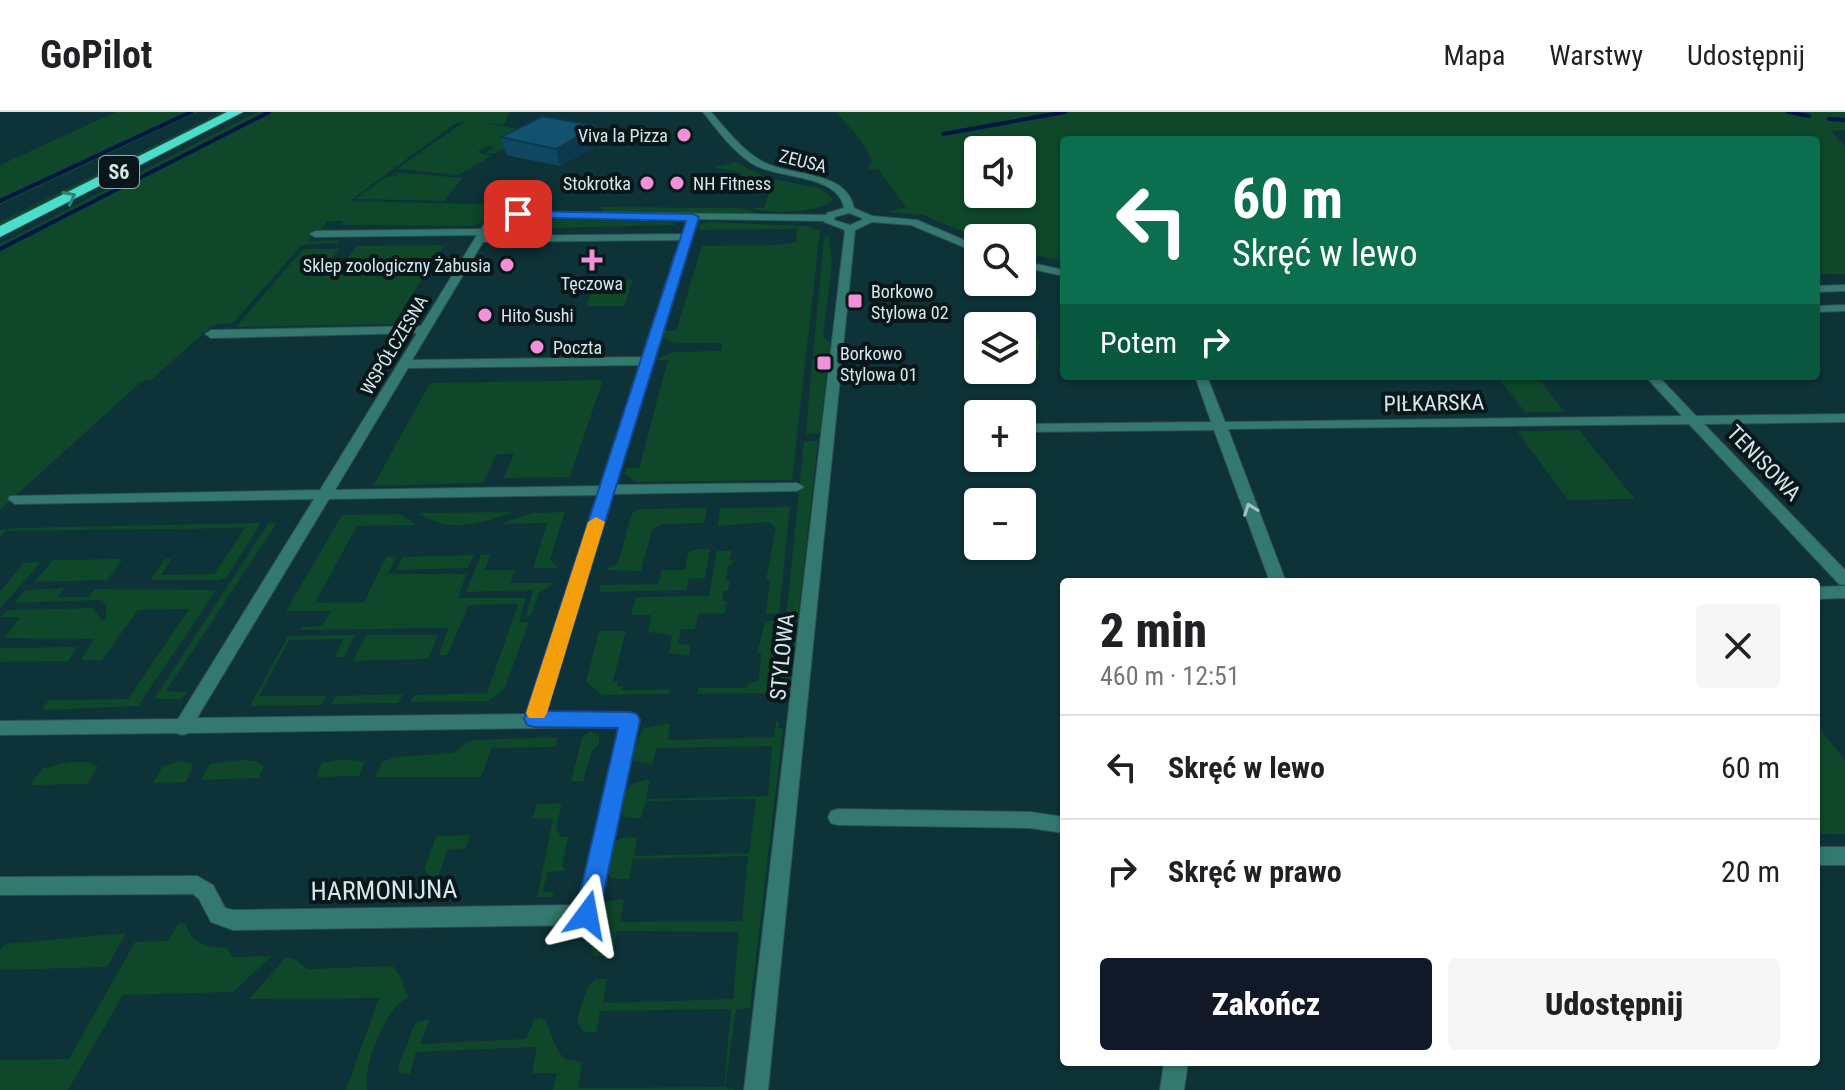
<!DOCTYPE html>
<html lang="pl">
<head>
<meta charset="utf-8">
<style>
	body { margin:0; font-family:"Roboto Condensed",sans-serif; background:#f6f6f6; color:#202124; height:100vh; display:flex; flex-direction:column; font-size:30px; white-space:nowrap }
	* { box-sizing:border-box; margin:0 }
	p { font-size:26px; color:#757577 }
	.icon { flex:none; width:44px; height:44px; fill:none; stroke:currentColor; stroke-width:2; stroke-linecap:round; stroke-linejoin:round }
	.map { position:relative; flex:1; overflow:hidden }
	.details { position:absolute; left:1060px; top:466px; width:760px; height:488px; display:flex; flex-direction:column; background:#fff; border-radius:8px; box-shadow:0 2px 6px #0004 }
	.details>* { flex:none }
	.top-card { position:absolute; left:1060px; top:24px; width:760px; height:244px; border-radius:8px; box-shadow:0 2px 6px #0004; background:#0b6e4f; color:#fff; overflow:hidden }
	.tools { position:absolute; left:964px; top:24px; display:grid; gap:16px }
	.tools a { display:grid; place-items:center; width:72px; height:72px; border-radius:8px; background:#fff; box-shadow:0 2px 6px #0004; font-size:40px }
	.pin { position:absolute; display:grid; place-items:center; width:68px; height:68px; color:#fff; margin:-34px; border-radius:16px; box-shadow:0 4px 12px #0006 }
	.me { position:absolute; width:88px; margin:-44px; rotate:13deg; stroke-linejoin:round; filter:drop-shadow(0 0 6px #0008) }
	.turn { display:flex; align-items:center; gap:28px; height:168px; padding:0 40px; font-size:36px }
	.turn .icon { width:104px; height:104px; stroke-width:2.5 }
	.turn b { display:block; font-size:56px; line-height:68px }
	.then { display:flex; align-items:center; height:76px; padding:0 40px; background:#0003; gap:16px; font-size:30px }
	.round { display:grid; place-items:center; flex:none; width:84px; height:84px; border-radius:8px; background:#f6f6f6 }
	.overview { display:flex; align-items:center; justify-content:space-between; height:136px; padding:0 40px }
	h1 { font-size:48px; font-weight:800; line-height:60px }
	.primary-button { display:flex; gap:16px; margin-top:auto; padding:16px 40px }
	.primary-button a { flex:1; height:92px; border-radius:8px; background:#111827; color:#fff; font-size:32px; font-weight:800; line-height:92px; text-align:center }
	.primary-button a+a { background:#f6f6f6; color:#202124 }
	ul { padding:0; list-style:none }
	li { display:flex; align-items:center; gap:24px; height:104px; padding:0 40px; border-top:2px solid #e0e0e0 }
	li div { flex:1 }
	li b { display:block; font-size:30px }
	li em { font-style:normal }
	header { display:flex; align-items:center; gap:48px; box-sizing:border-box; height:112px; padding:0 40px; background:#fff; border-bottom:2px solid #e0e0e0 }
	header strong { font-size:38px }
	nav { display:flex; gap:44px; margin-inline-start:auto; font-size:28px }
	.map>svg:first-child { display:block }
	.green { fill:#0e472a; fill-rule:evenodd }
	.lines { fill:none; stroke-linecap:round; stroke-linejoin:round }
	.stream { stroke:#001446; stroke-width:4 }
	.minor-casing { stroke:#2d4f54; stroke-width:2 }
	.tertiary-casing { stroke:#2d4f54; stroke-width:2 }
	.motorway-casing { stroke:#2d4f54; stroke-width:2 }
	.minor { fill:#34796f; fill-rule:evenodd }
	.tertiary { fill:#34796f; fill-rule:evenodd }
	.motorway { fill:#4adeca; fill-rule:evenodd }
	.wall { fill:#0f4760 }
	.shaded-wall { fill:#0d394e }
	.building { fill:#125270; stroke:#0d394e; stroke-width:2 }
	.oneway { stroke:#2d847b }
	.oneway2 { stroke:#9cc1c0 }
	.route { fill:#1a73e8; stroke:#114b97; stroke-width:2 }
	.slow { fill:#f59e0b }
	.poi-dot { fill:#f291d7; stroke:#09171a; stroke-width:3 }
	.labels { text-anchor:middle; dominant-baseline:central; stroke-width:8; stroke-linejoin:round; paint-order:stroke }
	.far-poi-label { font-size:18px; fill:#d4e8eb; stroke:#09171a; text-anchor:start }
	.far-street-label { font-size:18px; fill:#d4e8eb; stroke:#09171a }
	.shield { fill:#09171a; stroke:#97a9ac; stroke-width:2 }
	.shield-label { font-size:20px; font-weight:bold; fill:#d4e8eb }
	.street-label { font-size:22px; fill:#d4e8eb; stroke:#09171a }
	.near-street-label { font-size:26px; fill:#d4e8eb; stroke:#09171a }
</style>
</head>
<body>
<header>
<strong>GoPilot</strong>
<nav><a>Mapa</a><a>Warstwy</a><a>Udostępnij</a></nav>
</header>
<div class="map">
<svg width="1845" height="978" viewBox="0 0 1845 978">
	<rect width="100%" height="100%" fill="#0d3237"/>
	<path class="green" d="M 116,0 L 198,0 L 0,93 L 0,53 Z
		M 221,0 L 228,0 L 0,114 L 0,110 Z
		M 257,0 L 509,0 L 504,13 L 482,11 L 537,20 L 494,42 L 485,41 L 494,36 L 490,34 L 477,40 L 491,44 L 459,63 L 397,57 L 464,10 L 454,12 L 350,89 L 522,93 L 517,98 L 491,98 L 483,110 L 471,114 L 341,113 L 344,109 L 327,109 L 322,117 L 338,118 L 314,118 L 308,129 L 340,128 L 338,131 L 302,133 L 233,211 L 213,213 L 151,268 L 142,269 L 0,398 L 0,132 Z
		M 836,0 L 1845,0 L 1845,18 L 1831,19 L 1845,34 L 1845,162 L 1816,162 L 1816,28 L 1064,28 L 1064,149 L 1022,140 L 1022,126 L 978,126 L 923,103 L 885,100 L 906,96 L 878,57 L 868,57 L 872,48 L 860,27 ZM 1022,38 L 1022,82 L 978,82 L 978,38 Z
		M 733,49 L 768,66 L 819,76 L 833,86 L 831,90 C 809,102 773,102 749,96 L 764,96 L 771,74 L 741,63 L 742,61 L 714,55 L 734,51 Z
		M 393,60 L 463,66 L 444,89 L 355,87 L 386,65 L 398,63 Z
		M 600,95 L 740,96 L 760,102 L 605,100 Z
		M 519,107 L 672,110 L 676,113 L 510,117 Z
		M 709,110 L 808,114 L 820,119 L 792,368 L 636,370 L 624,362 L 626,356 L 639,356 L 668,248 L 655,248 L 673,240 L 721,239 L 722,231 L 675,231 L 661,224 L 663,219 L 676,219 L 702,134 L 777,133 L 796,130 L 797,117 L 699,118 L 700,112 Z
		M 829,123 L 832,151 L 823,225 L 830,231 L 829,244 L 813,244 L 824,125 Z
		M 445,133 L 393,212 L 236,215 L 303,137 L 339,137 L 332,147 L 347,147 L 357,134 Z
		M 633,168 L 624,194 L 586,194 L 596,169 Z
		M 1007,207 L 1032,209 L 1040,229 L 1038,248 L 1022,238 L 1022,214 L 1004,214 L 998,210 Z
		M 812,248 L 821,248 L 820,256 L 827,256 L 820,321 L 806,322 Z
		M 1497,264 L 1536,264 L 1565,300 L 1525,300 Z
		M 603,268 L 570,365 L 504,366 L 514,342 L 497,342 L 483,371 L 373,374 L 430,271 Z
		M 1579,318 L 1635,387 L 1568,388 L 1517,319 Z
		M 804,329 L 818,329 L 789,586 L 778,587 Z
		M 790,395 L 779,501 L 766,502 L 770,468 L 766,467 L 776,416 L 768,410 L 718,414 L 720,396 Z
		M 707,396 L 704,411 L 662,412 L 652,418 L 641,459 L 605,458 L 618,451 L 632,401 L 640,397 Z
		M 513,400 C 480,412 451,422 419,401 Z
		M 565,400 L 550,448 L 558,456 L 533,456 L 547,411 L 499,412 L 533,401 Z
		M 400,402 L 416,413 L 357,414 L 315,491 L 364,490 L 386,445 L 396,445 L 388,462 L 466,462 L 458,486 L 526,486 L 519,510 L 529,510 L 504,578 L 488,589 L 410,590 L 414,583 L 487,581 L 518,492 L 469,493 L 447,543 L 439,543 L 448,516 L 300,518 L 302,515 L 322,514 L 331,499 L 286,499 L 342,403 Z
		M 261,411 L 226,466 L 218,468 L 150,468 L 165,447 L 172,447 L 161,463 L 214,462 L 245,416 L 6,419 L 0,425 L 0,418 L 16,416 Z
		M 277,411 L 166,579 L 187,580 L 182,587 L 154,587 L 268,412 Z
		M 699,437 L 710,437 L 705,466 L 689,467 L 686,478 L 599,480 L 601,473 L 658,472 L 662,458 L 685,458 L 688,440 Z
		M 717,439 L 732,439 L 729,448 L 733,448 L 732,453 L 728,453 L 726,469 L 730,469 L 728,479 L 724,479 L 722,489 L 726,489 L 725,501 L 698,502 L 695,517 L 681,517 L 678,532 L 691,533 L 689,544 L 669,541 L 672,523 L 648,520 L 651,503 L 631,503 L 636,485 L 709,484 Z
		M 474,443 L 468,456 L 396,458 L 403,445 Z
		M 481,443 L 490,443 L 485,458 L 515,458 L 510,471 L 555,471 L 539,481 L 531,503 L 526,504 L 533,478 L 466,480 Z
		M 123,447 L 107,468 L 34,470 L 53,448 Z
		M 41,450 L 0,497 L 0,479 L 24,451 Z
		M 65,476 L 58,485 L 88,485 L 95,477 L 216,478 L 138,594 L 45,598 L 43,595 L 49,588 L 128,587 L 189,497 L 138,498 L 102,548 L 81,548 L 94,527 L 5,526 L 20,505 L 1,505 L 8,498 L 94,496 L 101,508 L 106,507 L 106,492 L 101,488 L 14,491 L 25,478 Z
		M 765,509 L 779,509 L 770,581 L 697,582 L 698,576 L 747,576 L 748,572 L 759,568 L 761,541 L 757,541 Z
		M 599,519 L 626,519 L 613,569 L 618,570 L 617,574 L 623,574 L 622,578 L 671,577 L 669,582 L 602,583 L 586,569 Z
		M 355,523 L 344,545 L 335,545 L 343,527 L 289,528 L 259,584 L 326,584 L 321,593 L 250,594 L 288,524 Z
		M 366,523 L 438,523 L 428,547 L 353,549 Z
		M 77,535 L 68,549 L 0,550 L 0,536 Z
		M 403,582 L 398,591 L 331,592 L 336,584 Z
		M 776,609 L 779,610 L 778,616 L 783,617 L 750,896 L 736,897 L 725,975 L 738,978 L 553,978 L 557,961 L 532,961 L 537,935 L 416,940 L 410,962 L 398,961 L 398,955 L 415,911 L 430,907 L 420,932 L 526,927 L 534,908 L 540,905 L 546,908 L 556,935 L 564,947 L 582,950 L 578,976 L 724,975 L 731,897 L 600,899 L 596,921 L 582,919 L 577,908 L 587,876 L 596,867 L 607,867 L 603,891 L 733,887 L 739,820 L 617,819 L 612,845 L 594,844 C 591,836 592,831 591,824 C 586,794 596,790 624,787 L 620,810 L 742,809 L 748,744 L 633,747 L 629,767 L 612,767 L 605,758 L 613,731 L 621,726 L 637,725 L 634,744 L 749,741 L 756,687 L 646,689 L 641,706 L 626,706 L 621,702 L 621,687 L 632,671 L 650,667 L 646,687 L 768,684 L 772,634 L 657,636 L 652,652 L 633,648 L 634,635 L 643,616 L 670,611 L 668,628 L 774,625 Z
		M 1816,612 L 1845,648 L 1845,722 L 1816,722 Z
		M 591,619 L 599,624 L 599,632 L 592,639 L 583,669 L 571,669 L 582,625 Z
		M 558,625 L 555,635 L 492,636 L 481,665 L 375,665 L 382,650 L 395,645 L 453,641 L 472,628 Z
		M 344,647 L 364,650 L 359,664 L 316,665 L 322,651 Z
		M 241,648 L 257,649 L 264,655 L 258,666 L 201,668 L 210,652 Z
		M 182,649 L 191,651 L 193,655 L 186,670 L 153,671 L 163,654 Z
		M 70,650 L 89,650 L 98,655 L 87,672 L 29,673 L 43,656 Z
		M 562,691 L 556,716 L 561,725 L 568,725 L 562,754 L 566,759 L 547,760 L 543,780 L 554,780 L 552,785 L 537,785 L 553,707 L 533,706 L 537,692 Z
		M 470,723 L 466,736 L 447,738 L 437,769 L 424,758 L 436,724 Z
		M 179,811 L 185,811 C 193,833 206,834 227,836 L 233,845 L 272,844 L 233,880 L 123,883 L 68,978 L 0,978 L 0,948 L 69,947 L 135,830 L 168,829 Z
		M 126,821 L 107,855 L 0,858 L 0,838 L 5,832 Z
		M 286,845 L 293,846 L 308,857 L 393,854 L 400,864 L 408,886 C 386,893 362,957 367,978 L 346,978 L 379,886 L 249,887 Z"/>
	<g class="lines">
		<path class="stream" d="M 1788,0 L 1809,4
			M 1829,7 L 1845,8
			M 943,22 L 1065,0
			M 0,89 L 191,0
			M 0,137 L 269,0"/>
		<defs>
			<path id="minor" d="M 495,99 L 829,103 L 834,106 L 829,109 L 697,107 L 615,373 L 797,371 L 804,375 L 797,379 L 612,382 L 544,602 L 630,601 L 636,603 L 639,608 L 594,810 L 587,813 L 233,818 L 211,810 L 199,787 L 193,782 L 0,783 L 0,765 L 197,764 L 213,773 L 225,796 L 233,798 L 579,793 L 619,615 L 189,621 L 182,623 L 176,621 L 0,623 L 0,609 L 178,607 L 314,387 L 15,392 L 8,387 L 10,384 L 320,378 L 417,221 L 211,226 L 205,222 L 211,218 L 421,214 L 477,123 L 315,125 L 310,122 L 315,119 L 481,117 L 491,100 ZM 498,105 L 687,107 L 683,122 L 487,124 ZM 680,128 L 642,245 L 412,248 L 483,130 ZM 640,253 L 601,374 L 335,378 L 408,256 ZM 598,383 L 527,602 L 197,606 L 329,387 Z
				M 1845,193 L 1845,199 L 1816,200 L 1816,194 Z
				M 1195,264 L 1207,264 L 1225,310 L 1682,304 L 1645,264 L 1658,264 L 1696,304 L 1845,302 L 1845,310 L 1704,312 L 1845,458 L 1845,473 L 1839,472 L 1689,312 L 1228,317 L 1286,470 L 1270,470 L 1214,318 L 1022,320 L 1023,312 L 1211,310 Z
				M 1845,474 L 1845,486 L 1816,487 L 1816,475 Z
				M 838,697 L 1030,700 L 1064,705 L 1064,721 L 1030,716 L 838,713 L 831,711 L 828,705 L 831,699 Z
				M 1816,735 L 1845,735 L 1845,753 L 1816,753 Z
				M 1164,950 L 1188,950 L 1184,978 L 1160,978 Z"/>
			<path id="tertiary" d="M 703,0 L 711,0 C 726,17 741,37 760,48 C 788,66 846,56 854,96 L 872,104 L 917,108 L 978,134 L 978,141 L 911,113 L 872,110 L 855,118 L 768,978 L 744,978 L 845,118 L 824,110 L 827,101 L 844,96 C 838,61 777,68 751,51 C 732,38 717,18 703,0 ZM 849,101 L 862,106 L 862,108 L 850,113 L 834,108 L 835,105 Z
				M 1022,149 L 1064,158 L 1064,164 L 1022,155 Z
				M 1845,173 L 1845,179 L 1816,180 L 1816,174 Z"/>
			<path id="motorway" d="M 227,0 L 243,0 L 0,125 L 0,114 Z"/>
		</defs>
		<use href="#minor" class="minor-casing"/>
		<use href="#tertiary" class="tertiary-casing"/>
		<use href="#motorway" class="motorway-casing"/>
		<use href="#minor" class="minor"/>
		<use href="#tertiary" class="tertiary"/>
		<use href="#motorway" class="motorway"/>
	</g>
	<path class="wall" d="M 501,25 L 600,32 L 560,54 L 506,43 Z"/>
	<path class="shaded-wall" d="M 596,14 L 600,32 L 560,54 L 556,37 Z"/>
	<path class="building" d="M 543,4 L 596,14 L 556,37 L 501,25 Z"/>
	<defs><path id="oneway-chevron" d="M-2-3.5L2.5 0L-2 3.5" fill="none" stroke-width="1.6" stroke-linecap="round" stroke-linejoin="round" transform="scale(2)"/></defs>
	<use class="oneway" href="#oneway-chevron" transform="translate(70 85) rotate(-27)"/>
	<use class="oneway2" href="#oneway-chevron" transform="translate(1250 397) rotate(-110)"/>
	<path class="route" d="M 518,99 L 693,102 L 699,105 L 547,599 L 630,600 L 637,602 L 640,608 L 599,803 L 595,811 L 587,814 L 578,811 L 575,803 L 618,616 L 534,615 L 527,613 L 524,607 L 686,109 L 514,105 L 514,100 Z"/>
	<path class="slow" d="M 596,405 L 605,410 L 547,601 L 544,606 L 529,606 L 526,601 L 588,410 Z"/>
	<g class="poi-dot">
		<circle cx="684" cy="23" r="8"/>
		<circle cx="647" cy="71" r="8"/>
		<circle cx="677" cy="71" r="8"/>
		<path d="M588 136h8v8h8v8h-8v8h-8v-8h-8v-8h8z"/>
		<circle cx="507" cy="153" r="8"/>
		<rect x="847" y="181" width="16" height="16" rx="4"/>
		<circle cx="485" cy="203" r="8"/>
		<circle cx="537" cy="235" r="8"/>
		<rect x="816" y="243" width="16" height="16" rx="4"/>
	</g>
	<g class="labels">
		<g class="far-poi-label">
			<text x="668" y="23" text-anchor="end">Viva la Pizza</text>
			<text x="631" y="71" text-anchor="end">Stokrotka</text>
			<text x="693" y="71">NH Fitness</text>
			<text x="491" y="153" text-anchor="end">Sklep zoologiczny Żabusia</text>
			<text x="592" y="171" text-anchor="middle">Tęczowa</text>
			<text x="871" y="179">Borkowo<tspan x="871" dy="21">Stylowa 02</tspan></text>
			<text x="501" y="203">Hito Sushi</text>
			<text x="553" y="235">Poczta</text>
			<text x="840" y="241">Borkowo<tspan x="840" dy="21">Stylowa 01</tspan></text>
		</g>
		<g class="far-street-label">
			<text transform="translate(803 49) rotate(14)">ZEUSA</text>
			<text transform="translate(394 233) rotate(-59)">WSPÓŁCZESNA</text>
		</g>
		<rect class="shield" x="99" y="44" width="40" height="32" rx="6"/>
		<g class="shield-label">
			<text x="119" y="60">S6</text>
		</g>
		<g class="street-label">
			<text transform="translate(1434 291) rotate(-1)">PIŁKARSKA</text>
			<text transform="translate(1764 351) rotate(46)">TENISOWA</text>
			<text transform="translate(782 545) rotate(-84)">STYLOWA</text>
		</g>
		<g class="near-street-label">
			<text transform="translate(384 778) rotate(-1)">HARMONIJNA</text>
		</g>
	</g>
</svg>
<div class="tools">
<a><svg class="icon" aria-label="sound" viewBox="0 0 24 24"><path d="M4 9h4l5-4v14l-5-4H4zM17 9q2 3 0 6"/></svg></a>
<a><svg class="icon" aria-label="search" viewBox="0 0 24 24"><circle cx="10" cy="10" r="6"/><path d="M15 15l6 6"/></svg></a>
<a><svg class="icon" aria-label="layers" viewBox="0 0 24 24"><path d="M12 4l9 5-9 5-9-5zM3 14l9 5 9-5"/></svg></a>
<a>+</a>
<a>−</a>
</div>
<div class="pin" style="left:518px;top:102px;background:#d93025"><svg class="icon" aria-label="arrive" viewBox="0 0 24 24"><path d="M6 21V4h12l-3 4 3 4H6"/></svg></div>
<svg class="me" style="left:587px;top:803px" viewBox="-20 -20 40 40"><path d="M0-17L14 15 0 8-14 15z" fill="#1a73e8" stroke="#fff" stroke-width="4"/></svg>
<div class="top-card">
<div class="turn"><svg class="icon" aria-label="left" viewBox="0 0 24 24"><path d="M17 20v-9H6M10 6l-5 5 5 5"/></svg><div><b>60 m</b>Skręć w lewo</div></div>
<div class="then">Potem<svg class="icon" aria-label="right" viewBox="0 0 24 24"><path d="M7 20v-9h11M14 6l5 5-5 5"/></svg></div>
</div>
<section class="details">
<div class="overview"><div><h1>2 min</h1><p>460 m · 12:51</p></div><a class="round"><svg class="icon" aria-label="close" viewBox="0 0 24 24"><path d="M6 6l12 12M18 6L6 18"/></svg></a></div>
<ul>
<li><svg class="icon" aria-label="left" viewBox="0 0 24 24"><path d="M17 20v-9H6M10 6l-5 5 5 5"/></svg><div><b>Skręć w lewo</b></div><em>60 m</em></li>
<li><svg class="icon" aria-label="right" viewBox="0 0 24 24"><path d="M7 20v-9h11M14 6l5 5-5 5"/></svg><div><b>Skręć w prawo</b></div><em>20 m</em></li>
</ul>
<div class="primary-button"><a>Zakończ</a><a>Udostępnij</a></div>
</section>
</div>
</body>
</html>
